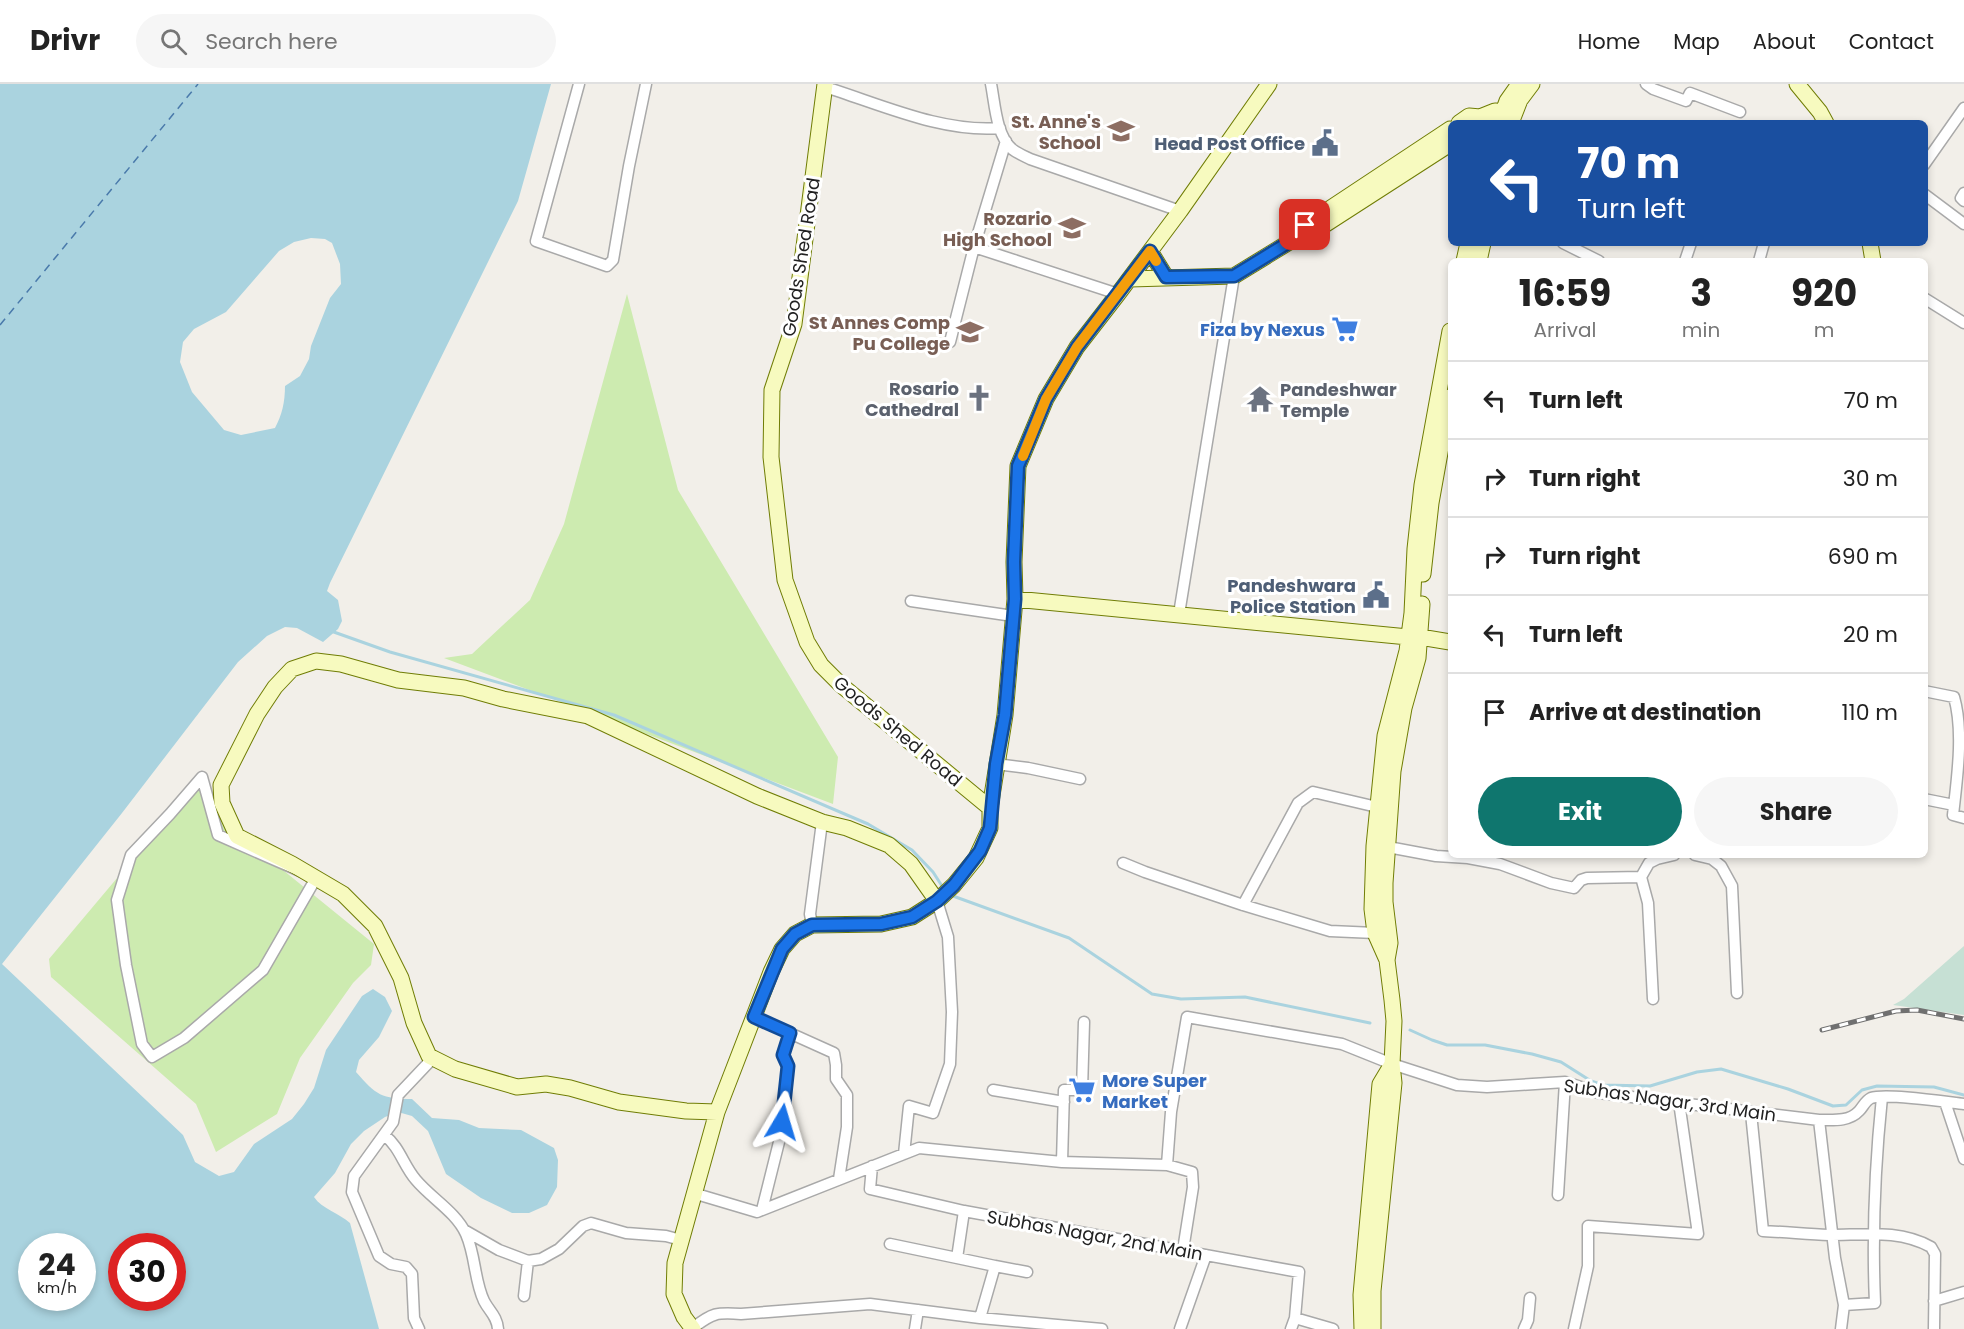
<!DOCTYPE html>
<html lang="en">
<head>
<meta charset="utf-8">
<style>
	body { margin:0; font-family:Poppins,sans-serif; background:#f6f6f6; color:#222; height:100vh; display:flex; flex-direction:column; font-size:22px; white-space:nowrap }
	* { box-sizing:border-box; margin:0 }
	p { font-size:20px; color:#767676 }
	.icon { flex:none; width:33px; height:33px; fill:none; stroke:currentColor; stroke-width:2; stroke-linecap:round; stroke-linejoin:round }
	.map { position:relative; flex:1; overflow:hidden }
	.details { position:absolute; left:1448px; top:174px; width:480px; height:600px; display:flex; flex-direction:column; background:#fff; border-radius:9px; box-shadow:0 3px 9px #0003 }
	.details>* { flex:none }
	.top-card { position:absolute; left:1448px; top:36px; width:480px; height:126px; border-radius:9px; box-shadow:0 3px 9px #0003; background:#1a4fa0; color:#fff; overflow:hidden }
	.speed { position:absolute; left:18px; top:1149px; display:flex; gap:12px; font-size:30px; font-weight:700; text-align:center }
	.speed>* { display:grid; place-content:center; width:78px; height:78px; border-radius:50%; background:#fff; box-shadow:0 3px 9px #0003; line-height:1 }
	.speed small { font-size:15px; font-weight:400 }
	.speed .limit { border:9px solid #d22; background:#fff; color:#111 }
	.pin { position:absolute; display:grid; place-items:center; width:51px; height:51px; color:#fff; margin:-26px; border-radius:12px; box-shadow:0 3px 9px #0006 }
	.me { position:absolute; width:66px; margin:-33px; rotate:7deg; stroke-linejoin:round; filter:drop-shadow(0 0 4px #0008) }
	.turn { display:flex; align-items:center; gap:21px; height:126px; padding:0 30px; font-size:27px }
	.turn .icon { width:78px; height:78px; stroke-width:2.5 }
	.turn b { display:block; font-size:42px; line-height:51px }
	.eta { display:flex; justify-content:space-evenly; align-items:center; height:102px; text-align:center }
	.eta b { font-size:36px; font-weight:700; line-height:42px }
	.action { display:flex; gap:12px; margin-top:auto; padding:12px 30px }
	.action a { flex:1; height:69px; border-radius:36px; background:#0f766e; color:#fff; font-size:24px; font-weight:700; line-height:69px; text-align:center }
	.action a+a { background:#f6f6f6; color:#222 }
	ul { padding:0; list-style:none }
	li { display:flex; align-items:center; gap:18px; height:78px; padding:0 30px; border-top:2px solid #e0e0e0 }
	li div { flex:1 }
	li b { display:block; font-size:22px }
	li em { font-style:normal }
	header { display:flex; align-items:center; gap:36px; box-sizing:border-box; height:84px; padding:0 30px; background:#fff; border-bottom:2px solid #e0e0e0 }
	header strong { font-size:28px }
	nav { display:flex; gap:33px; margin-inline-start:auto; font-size:21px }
	.search { width:420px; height:54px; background:#f6f6f6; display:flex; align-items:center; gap:15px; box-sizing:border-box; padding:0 21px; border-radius:33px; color:#767676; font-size:22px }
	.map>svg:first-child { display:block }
	.grass { fill:#cdebb0 }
	.wetland { fill:#c6e0d4 }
	.water { fill:#aad3df; fill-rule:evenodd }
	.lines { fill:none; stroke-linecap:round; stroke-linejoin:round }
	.stream { stroke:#aad3df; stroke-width:3 }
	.ferry { stroke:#4a7aab; stroke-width:1.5; stroke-dasharray:8 6; stroke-linecap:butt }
	.street-casing { stroke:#a9a9a9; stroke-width:13 }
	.secondary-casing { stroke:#707d05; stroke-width:17 }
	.street { stroke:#fff; stroke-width:10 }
	.secondary { stroke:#f7fabf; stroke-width:15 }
	.rail-casing { stroke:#707070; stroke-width:5 }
	.rail { stroke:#fff; stroke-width:3; stroke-dasharray:9; stroke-linecap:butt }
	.route-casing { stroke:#114b97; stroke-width:15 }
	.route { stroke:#1a73e8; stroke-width:10 }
	.slow { stroke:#f59e0b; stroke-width:10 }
	.labels { text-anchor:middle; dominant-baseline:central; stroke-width:6; stroke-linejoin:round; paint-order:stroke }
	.education-label { font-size:18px; font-weight:bold; fill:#785e54; stroke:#fff; text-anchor:end }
	.service-label { font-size:18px; font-weight:bold; fill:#4e5e75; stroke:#fff; text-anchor:end }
	.street-label { font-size:18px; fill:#222; stroke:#fff }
	.shop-label { font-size:18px; font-weight:bold; fill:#366cbe; stroke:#fff; text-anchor:end }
	.worship-label { font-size:18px; font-weight:bold; fill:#5b616d; stroke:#fff; text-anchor:end }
</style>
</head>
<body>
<header>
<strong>Drivr</strong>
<div class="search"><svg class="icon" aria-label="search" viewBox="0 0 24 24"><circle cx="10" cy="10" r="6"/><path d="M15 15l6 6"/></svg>Search here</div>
<nav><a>Home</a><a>Map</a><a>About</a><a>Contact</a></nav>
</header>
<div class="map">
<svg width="1964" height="1245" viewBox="0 0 1964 1245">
	<rect width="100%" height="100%" fill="#f2efe9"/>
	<path class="grass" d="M 627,210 L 678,406 L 838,673 L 833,720 L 444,574 L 472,570 L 530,516 L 564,440 Z
		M 202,693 L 216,720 L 252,761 L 374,860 L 371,881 L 353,899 L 300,974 L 277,1030 L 216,1068 L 196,1020 L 51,893 L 49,875 Z"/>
	<path class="wetland" d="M 1964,862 L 1964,931 L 1893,921 L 1904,915 Z"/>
	<path class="water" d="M 0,0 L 551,0 L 518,117 L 330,499 L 327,507 L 338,516 L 342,537 L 338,545 L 323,558 L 297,544 L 285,543 L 267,552 L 238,578 L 122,729 L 2,880 L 183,1051 L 195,1078 L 219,1092 L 234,1088 L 254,1060 L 292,1035 L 304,1020 L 314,1004 L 326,966 L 362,912 L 373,905 L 385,913 L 392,927 L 379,953 L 359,976 L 356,988 C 376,1011 382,1015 412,1015 L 432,1034 L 459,1036 L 479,1044 L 521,1046 L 554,1064 L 558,1076 L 557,1103 L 547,1121 L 529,1129 L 512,1129 L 481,1114 L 446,1090 L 428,1047 L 412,1032 L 398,1028 L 385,1033 L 364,1047 L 351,1060 L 335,1089 L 314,1113 C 322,1125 339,1129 350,1139 L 379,1245 L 0,1245 ZM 311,154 L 325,155 L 332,159 L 340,180 L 341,200 L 330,214 L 311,262 L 309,275 L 300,292 L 285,302 C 285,318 282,331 275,344 L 241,351 L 224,346 L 192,308 L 180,278 L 183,258 L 194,245 L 226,228 L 279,167 L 294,158 ZM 32,1162 L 82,1162 L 82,1214 L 32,1214 ZM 122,1162 L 172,1162 L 172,1214 L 122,1214 Z"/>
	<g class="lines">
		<path class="stream" d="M 331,547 L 390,568 L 614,631 L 868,740 L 912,766 L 933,788 L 942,802
			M 953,812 L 1069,854 L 1152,910 L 1181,915 L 1245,913 L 1370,939
			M 1410,946 L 1432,956 L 1447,961 L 1485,961 L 1532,970 L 1561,978 L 1591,997 L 1603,1001 L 1650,1002 L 1697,988 L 1721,985 L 1788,1005 L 1833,1022 L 1846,1021 L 1862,1006 L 1877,1002 L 1934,1003 L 1964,1011"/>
		<path class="ferry" d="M 0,241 L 198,0"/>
		<defs>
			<path id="street" d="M 579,0 L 536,157 L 607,182 L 613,176 L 629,82 L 646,0
				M 991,0 C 995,20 996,51 1012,65 C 1017,69 1024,72 1030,75 L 1180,127
				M 1646,0 L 1653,5 L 1686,17 L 1690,9 L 1740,28
				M 825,3 C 880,20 942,49 1000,44
				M 1924,81 L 1964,24
				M 1964,109 L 1961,114 L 1964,117
				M 1924,110 L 1964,140
				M 1563,159 L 1599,177
				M 974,163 L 1006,57
				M 1685,177 L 1691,159
				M 1759,177 L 1764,159
				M 1924,214 L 1964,239
				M 950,258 L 974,163 L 1118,210
				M 911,517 L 1013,532
				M 1179,530 L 1234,192
				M 1924,607 L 1954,613 C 1964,648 1957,694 1953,731 L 1964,734
				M 996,680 L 1028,684 L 1080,695
				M 202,693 L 218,751 L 316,794 L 263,886 L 184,954 L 152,973 L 142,960 L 126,881 L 117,816 L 131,771 L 170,730 Z
				M 1924,715 L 1954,721
				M 1388,763 L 1436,772 L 1468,774 L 1500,780 L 1551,799 L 1574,804 L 1581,796 L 1587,794 L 1641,793 L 1649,779 L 1657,775 L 1674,771
				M 1695,771 L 1712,775 L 1721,782 L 1732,802 L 1737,909
				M 1123,779 L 1145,788 L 1243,821 L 1330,847 L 1375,849
				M 1641,793 L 1648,819 L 1653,915
				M 1243,821 L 1298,719 L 1313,708 L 1377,723
				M 812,841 L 810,830 L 822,738
				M 754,933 L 834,969 L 836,981 L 836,995 L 847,1011 L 847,1043 L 839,1095
				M 993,1006 L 1064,1018
				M 1945,1018 L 1964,1075
				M 1751,1029 L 1763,1147 C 1785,1148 1807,1150 1829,1151 C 1864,1151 1899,1145 1931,1163 L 1935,1170 L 1934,1245
				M 1819,1036 L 1835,1174 L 1844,1221 L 1841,1245
				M 384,1051 C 400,1063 403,1081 416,1096 C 431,1114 456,1128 466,1150 C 476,1173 474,1196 484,1217 C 489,1227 497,1232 498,1245
				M 904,1070 L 909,1022 L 933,1029 L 950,980 L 952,928 L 948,853 L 937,817
				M 1062,1078 L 1064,1006 L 1082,1006 L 1084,938
				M 1167,1081 L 1192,1088 L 1193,1103 L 1183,1166
				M 872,1082 L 870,1105 L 964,1127 L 1299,1188 L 1295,1234
				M 693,1109 L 757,1128 L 919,1064 L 1062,1078 L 1167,1081 L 1171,1028 L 1187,933 L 1342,960 L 1392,980 L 1457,1001 L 1487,1003 L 1565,998 L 1599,1009 L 1819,1036 C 1832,1036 1849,1038 1859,1027 C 1863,1023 1865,1017 1871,1014 C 1886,1009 1946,1018 1964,1020
				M 1558,1111 L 1565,998
				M 762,1126 L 781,1050 L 788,982 L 783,971 L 790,949
				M 964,1127 L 957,1174 L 995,1182 L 980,1234
				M 464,1146 L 499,1166 L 528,1177 L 541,1175 L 559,1165 L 583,1142 L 591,1139 L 626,1149 L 666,1152 L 681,1156
				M 890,1160 L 957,1174
				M 995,1182 L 1027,1188
				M 524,1212 L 528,1177
				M 1934,1217 L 1964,1208
				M 1844,1221 L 1875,1219 C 1872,1150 1875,1081 1882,1013
				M 693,1244 C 712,1229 717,1228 741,1230 L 870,1220 L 980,1234 L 1102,1245
				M 419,1245 L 414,1234 L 412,1190 L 406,1183 L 391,1180 L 379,1172 L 352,1108 L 354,1092 L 393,1038 L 398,1011 L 433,974
				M 915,1245 L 918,1226
				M 1180,1245 L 1206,1171
				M 1291,1245 L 1295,1234 L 1333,1245
				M 1524,1245 L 1528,1236 L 1530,1214
				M 1574,1245 L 1588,1182 L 1588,1142 L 1698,1150 L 1679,1018"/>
			<path id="secondary" d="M 825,0 L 794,240 L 772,306 L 771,373 L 785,496 L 807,558 L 821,581 L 841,601 L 990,724
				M 1797,0 L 1820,28 L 1826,39
				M 1480,33 L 1495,27 L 1510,29
				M 1459,39 L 1469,32 L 1480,33 L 1478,39
				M 1499,39 L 1507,17 L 1519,0
				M 1511,39 L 1520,16 L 1532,0
				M 1450,45 L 1305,141 L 1304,149 L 1312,149 L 1450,60
				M 1870,159 L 1873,177
				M 1150,167 L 1166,193
				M 1464,177 L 1468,159
				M 1479,177 L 1483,159
				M 1130,195 L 1234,192 L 1304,149
				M 1423,490 L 1431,419 L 1450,313
				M 1015,515 L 1408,553 L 1420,553 L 1450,558
				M 1387,876 L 1390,859 L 1385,818 L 1385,799 L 1393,687 L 1404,624 L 1418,574 L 1422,520
				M 717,1028 L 686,1027 L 619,1018 L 570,1004 L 546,1000 L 517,1003 L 455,985 L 429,972 L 414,939 L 401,894 L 375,842 L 343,810 L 292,780 L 237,752 L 222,719 L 221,701 L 257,630 L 275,603 L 292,585 L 316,577 L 341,580 L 398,596 L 464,604 L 503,615 L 588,632 L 757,712 L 822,738 L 847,744 L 889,761 L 911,780 L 937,817
				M 693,1245 L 684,1233 L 674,1210 L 675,1179 L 717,1028 L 771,888 L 782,865 L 795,850 L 812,841 L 881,840 L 912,833 L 937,817 L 954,801 L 976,774 L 990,744 L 990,724 L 1005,631 L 1015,515 L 1014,478 L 1018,382 L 1046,315 L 1077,263 L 1118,210 L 1180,127 L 1269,0
				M 1362,1245 L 1361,1211 L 1380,1000 L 1392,980
				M 1373,1245 L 1373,1207 L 1394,999 L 1392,980 L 1394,937 L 1392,916 L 1387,876 L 1375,849 L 1372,825 L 1374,762 L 1385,652 L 1407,567 L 1412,529 L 1415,465 L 1422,401 L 1450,247"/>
		</defs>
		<use href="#street" class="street-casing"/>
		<use href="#secondary" class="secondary-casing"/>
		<use href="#street" class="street"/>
		<use href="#secondary" class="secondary"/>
		<defs>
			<path id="rail" d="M 1822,946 L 1896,927 L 1917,926 L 1964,935"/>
		</defs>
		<use href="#rail" class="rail-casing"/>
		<use href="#rail" class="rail"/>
	</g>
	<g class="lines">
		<defs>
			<path id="route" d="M 782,1038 L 788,982 L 783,971 L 790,949 L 754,933 L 782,865 L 795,850 L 812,841 L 881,840 L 912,833 L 937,817 L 954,801 L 980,767 L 990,744 L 996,680 L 1005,631 L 1015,515 L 1014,478 L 1018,382 L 1046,315 L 1077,263 L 1150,167 L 1166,193 L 1234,192 L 1304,149 L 1305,141"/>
		</defs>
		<use href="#route" class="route-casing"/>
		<use href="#route" class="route"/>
		<path class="slow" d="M 1023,372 L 1046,315 L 1077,263 L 1150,167 L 1156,177"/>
	</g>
	<defs>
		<symbol id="school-bare" viewBox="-9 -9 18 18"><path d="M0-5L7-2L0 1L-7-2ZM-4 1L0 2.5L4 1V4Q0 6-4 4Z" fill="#8d6e63" stroke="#fff" stroke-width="2.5" paint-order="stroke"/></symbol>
		<symbol id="civic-bare" viewBox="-9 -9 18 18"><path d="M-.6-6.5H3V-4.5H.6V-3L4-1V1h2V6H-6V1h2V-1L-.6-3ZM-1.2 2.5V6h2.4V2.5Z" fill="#5c6f8a" stroke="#fff" stroke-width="2.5" paint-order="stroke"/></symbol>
		<symbol id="supermarket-bare" viewBox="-9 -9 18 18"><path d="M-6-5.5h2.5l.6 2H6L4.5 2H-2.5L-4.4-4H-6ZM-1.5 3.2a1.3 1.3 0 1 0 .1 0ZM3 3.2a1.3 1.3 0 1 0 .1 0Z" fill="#3f7fe0" stroke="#fff" stroke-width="2.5" paint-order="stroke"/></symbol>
		<symbol id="university-bare" viewBox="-9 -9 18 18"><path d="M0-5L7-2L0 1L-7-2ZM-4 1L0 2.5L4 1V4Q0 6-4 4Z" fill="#8d6e63" stroke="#fff" stroke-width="2.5" paint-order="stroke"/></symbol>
		<symbol id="church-bare" viewBox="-9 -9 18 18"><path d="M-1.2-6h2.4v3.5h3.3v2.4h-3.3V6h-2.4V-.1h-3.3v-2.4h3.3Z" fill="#6b7280" stroke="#fff" stroke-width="2.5" paint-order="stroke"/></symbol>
		<symbol id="temple-bare" viewBox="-9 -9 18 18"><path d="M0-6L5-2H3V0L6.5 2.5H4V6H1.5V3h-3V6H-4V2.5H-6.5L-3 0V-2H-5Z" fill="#6b7280" stroke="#fff" stroke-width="2.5" paint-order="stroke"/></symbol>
	</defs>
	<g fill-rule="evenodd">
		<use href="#school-bare" x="1102" y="28" width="38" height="38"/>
		<use href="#civic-bare" x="1306" y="40" width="38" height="38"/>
		<use href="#school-bare" x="1053" y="125" width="38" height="38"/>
		<use href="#supermarket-bare" x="1326" y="226" width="38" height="38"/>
		<use href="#university-bare" x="951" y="229" width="38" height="38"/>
		<use href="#church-bare" x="960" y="295" width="38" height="38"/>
		<use href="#temple-bare" x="1241" y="296" width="38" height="38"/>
		<use href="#civic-bare" x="1357" y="492" width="38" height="38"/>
		<use href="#supermarket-bare" x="1063" y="987" width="38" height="38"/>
	</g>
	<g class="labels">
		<g class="education-label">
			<text x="1101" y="37">St. Anne's<tspan x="1101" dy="21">School</tspan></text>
			<text x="1052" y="134">Rozario<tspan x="1052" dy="21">High School</tspan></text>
			<text x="950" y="238">St Annes Comp<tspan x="950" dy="21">Pu College</tspan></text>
		</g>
		<g class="service-label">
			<text x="1305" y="59">Head Post Office</text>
			<text x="1356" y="501">Pandeshwara<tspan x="1356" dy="21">Police Station</tspan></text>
		</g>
		<g class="street-label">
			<text transform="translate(801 173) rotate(-81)">Goods Shed Road</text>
			<text transform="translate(898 647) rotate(40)">Goods Shed Road</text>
			<text transform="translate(1670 1016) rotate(8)">Subhas Nagar, 3rd Main</text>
			<text transform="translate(1095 1151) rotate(10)">Subhas Nagar, 2nd Main</text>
		</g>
		<g class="shop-label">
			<text x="1325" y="245">Fiza by Nexus</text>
			<text x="1102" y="996" text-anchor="start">More Super<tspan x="1102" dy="21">Market</tspan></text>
		</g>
		<g class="worship-label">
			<text x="959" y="304">Rosario<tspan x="959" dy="21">Cathedral</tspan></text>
			<text x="1280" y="305" text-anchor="start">Pandeshwar<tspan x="1280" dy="21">Temple</tspan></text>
		</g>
	</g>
</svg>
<div class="speed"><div>24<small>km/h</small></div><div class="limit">30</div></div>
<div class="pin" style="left:1305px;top:141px;background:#d93025"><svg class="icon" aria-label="arrive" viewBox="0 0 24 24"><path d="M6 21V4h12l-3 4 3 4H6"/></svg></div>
<svg class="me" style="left:782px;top:1038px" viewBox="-20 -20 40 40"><path d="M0-17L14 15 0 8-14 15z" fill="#1a73e8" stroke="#fff" stroke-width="4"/></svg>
<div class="top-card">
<div class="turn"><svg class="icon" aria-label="left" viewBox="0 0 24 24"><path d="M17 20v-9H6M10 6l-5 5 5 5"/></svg><div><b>70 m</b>Turn left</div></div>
</div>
<section class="details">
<div class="eta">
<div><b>16:59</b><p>Arrival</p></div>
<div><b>3</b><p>min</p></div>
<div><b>920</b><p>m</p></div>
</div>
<ul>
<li><svg class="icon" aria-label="left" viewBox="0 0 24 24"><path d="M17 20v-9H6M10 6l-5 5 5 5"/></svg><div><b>Turn left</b></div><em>70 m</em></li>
<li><svg class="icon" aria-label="right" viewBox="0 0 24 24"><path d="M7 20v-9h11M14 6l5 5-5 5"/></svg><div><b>Turn right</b></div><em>30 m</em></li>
<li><svg class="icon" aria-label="right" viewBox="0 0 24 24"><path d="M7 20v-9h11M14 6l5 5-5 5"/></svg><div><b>Turn right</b></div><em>690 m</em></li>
<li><svg class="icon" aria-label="left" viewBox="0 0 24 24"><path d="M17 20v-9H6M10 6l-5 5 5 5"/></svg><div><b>Turn left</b></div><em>20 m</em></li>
<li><svg class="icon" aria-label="arrive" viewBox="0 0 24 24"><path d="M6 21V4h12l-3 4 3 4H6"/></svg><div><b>Arrive at destination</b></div><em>110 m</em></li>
</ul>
<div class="action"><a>Exit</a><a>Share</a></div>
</section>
</div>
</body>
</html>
